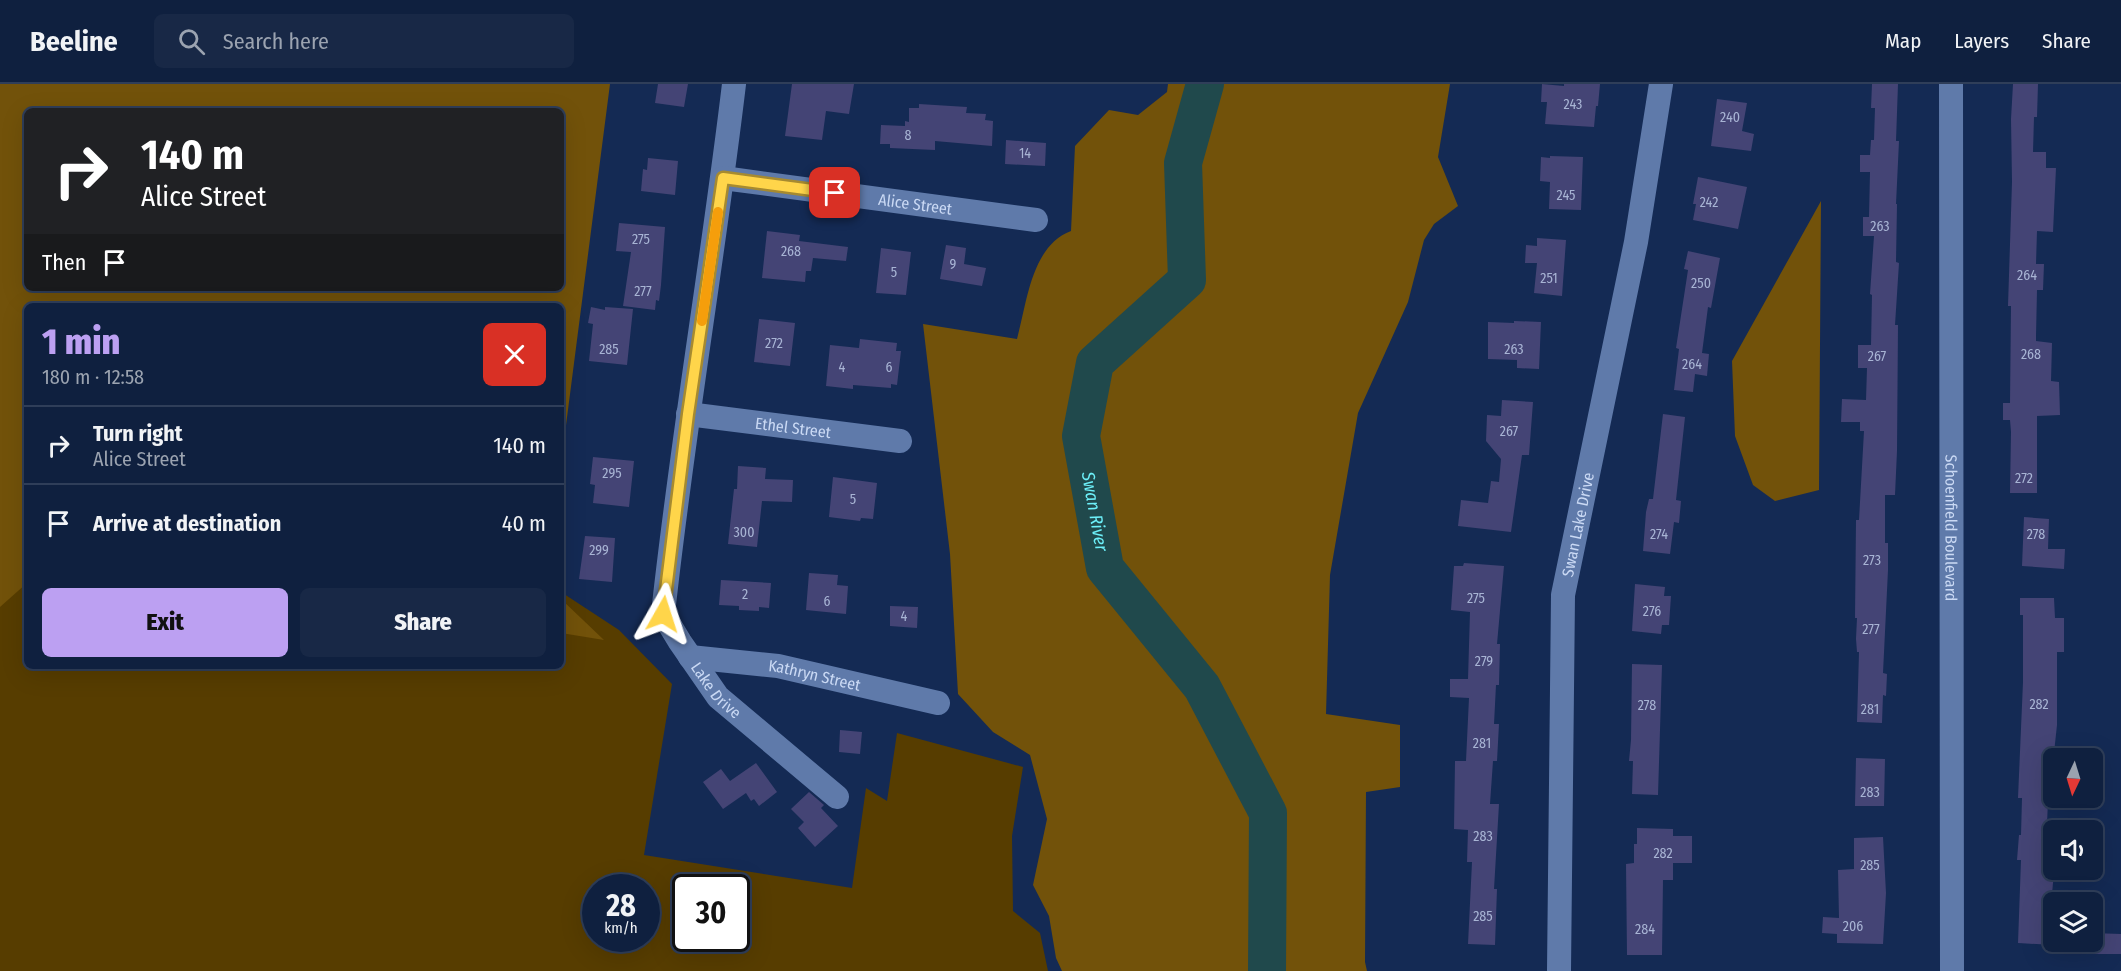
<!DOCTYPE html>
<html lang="en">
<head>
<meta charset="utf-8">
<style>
	body { margin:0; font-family:"Fira Sans Condensed",sans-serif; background:#182846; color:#f1f3f6; height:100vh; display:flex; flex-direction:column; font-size:22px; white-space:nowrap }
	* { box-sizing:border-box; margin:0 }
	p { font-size:20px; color:#9ba3b0 }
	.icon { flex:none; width:33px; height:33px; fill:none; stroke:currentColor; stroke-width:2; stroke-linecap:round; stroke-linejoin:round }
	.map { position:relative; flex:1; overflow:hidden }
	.details { position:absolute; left:24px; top:219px; width:540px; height:366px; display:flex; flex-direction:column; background:#0f203f; border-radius:9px; box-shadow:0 6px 24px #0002,0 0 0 2px #2f3e59 }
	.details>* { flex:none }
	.banner { position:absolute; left:24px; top:24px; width:540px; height:183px; border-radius:9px; box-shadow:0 6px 24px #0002,0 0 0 2px #2f3e59; background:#202124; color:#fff; overflow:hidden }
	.needle { width:39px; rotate:184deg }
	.fabs { position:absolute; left:2043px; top:664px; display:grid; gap:12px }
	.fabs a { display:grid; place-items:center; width:60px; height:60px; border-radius:9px; background:#0f203f; box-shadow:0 6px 24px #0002,0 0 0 2px #2f3e59; font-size:30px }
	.speed { position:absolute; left:582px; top:790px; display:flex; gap:12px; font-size:30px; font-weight:700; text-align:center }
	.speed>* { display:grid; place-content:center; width:78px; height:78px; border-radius:50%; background:#0f203f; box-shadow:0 6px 24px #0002,0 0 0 2px #2f3e59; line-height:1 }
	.speed small { font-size:15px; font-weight:400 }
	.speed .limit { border:3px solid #111; border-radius:9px; background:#fff; color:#111 }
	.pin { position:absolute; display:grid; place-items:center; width:51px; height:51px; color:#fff; margin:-26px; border-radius:12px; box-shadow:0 3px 9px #0006 }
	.me { position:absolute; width:66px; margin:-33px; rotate:6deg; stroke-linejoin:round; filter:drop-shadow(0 0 4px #0008) }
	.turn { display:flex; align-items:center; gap:21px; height:126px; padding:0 18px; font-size:27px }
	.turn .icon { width:78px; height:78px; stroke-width:2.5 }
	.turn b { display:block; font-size:42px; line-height:51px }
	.then { display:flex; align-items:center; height:57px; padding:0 18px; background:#0003; gap:12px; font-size:22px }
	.round { display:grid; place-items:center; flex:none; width:63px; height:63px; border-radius:9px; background:#182846 }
	.summary { display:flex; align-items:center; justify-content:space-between; height:102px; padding:0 18px }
	h1 { font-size:36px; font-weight:800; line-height:45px; color:#bca0f2 }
	.cta { display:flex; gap:12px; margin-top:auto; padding:12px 18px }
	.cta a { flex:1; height:69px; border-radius:9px; background:#bca0f2; color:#111; font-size:24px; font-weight:800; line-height:69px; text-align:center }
	.cta a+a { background:#182846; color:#f1f3f6 }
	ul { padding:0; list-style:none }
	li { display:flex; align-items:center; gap:18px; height:78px; padding:0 18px; border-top:2px solid #2f3e59 }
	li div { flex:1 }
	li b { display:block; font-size:22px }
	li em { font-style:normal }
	header { display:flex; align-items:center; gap:36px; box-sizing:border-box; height:84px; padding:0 30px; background:#0f203f; border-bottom:2px solid #2f3e59 }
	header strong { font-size:28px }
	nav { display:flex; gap:33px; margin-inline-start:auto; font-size:21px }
	.search { width:420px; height:54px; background:#182846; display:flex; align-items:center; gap:15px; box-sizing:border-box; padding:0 21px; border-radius:9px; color:#9ba3b0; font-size:22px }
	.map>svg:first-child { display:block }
	.green { fill:#573d00; fill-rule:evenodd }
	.forest { fill:#72520a; fill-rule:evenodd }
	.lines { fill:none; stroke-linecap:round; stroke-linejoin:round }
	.river { stroke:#20494c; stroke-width:38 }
	.building { fill:#444475 }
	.minor { stroke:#5f7aaa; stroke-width:24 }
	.route-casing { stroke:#a68a30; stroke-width:15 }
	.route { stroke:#ffd54a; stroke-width:10 }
	.slow { stroke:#f59e0b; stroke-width:10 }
	.labels { text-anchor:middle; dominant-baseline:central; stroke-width:6; stroke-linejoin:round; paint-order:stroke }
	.number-label { font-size:14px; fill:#a8b4d4 }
	.street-label { font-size:16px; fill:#cad9f4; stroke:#0a2049 }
	.water-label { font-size:18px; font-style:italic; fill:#6df0f9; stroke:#0a2049 }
</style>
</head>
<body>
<header>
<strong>Beeline</strong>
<div class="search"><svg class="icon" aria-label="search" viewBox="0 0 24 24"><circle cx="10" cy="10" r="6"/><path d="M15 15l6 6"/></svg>Search here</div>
<nav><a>Map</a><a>Layers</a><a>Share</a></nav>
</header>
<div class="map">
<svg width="2121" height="887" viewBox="0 0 2121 887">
	<rect width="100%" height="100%" fill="#142a54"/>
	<path class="green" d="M 0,142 L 27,204 L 27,582 L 561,582 L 561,508 L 619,546 L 672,600 L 644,771 L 852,804 L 866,704 L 887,717 L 897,649 L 1023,683 L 1012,752 L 1013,827 L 1040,849 L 1048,887 L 0,887 ZM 596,804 L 646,804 L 646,855 L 596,855 ZM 686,804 L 736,804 L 736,855 L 686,855 Z"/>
	<path class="forest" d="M 0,0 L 610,0 L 561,380 L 561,222 L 27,222 L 27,499 L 0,523 ZM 27,27 L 561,27 L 561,204 L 27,204 Z
		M 1168,0 L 1450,0 L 1438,73 L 1458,122 L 1434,140 L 1424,156 L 1408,218 L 1358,329 L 1330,491 L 1326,630 L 1400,641 L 1400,703 L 1366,708 L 1365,878 L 1367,887 L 1062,887 L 1056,874 L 1049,832 L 1033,801 L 1047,735 L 1030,671 L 993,648 L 958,610 L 950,470 L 923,240 L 1017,255 C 1027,219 1031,162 1071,147 L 1075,62 L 1109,26 L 1138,31 L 1167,8 Z
		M 1821,117 L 1819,406 L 1775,417 L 1753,401 L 1735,352 L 1732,277 Z
		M 561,515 L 604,556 L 561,549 Z"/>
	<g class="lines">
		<path class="river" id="s1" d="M 1205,0 L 1183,79 L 1187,196 L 1095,279 L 1081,352 L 1105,484 L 1202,603 L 1268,729 L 1267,887"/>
	</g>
	<path class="building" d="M 658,0 L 688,0 L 684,23 L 655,19 Z
		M 792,0 L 854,0 L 849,30 L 826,27 L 822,56 L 785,52 Z
		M 1542,0 L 1564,2 L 1564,0 L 1600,0 L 1598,22 L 1596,22 L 1594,43 L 1545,40 L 1547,18 L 1541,18 Z
		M 1872,0 L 1898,0 L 1896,57 L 1899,57 L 1896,120 L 1897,120 L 1896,178 L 1899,179 L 1895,241 L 1898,241 L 1897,367 L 1895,411 L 1885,411 L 1885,459 L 1888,459 L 1888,486 L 1883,589 L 1887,590 L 1886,612 L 1883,611 L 1882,639 L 1857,638 L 1859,568 L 1857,568 L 1856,555 L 1857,534 L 1855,534 L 1856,436 L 1859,436 L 1864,347 L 1860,347 L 1860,338 L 1841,338 L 1842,315 L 1866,316 L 1867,284 L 1858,284 L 1858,261 L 1871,261 L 1872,211 L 1870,210 L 1874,152 L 1863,152 L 1863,133 L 1869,133 L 1870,88 L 1860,88 L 1860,71 L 1870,71 L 1871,56 L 1874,56 L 1875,24 L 1871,24 Z
		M 2013,0 L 2038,0 L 2037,33 L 2034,33 L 2033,68 L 2046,68 L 2046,84 L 2056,84 L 2053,148 L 2037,147 L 2036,180 L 2044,180 L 2043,206 L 2037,206 L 2036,252 L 2036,257 L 2052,259 L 2051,297 L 2059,298 L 2060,331 L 2037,332 L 2037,409 L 2010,409 L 2011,348 L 2010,336 L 2003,336 L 2003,319 L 2010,319 L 2011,222 L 2008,222 L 2012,98 L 2011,35 Z
		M 1717,15 L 1747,19 L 1742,47 L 1754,50 L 1751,67 L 1711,62 Z
		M 919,20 L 967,23 L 966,29 L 986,30 L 985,36 L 993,37 L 992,62 L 935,57 L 935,66 L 890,64 L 890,60 L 880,60 L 881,41 L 905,42 L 905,37 L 909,38 L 909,24 L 919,24 Z
		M 1006,56 L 1046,59 L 1045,82 L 1005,80 Z
		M 1550,72 L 1583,73 L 1581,126 L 1549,125 L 1550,98 L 1540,97 L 1541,73 L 1550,74 Z
		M 648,74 L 678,77 L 675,111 L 641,107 L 643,85 L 647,86 Z
		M 1698,93 L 1747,103 L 1738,145 L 1693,136 L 1696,120 L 1693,120 Z
		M 619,139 L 665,143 L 661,201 L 659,217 L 656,216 L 655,226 L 623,222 L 631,168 L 616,167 Z
		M 767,147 L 800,151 L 799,157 L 848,163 L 846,177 L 813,174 L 811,187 L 806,187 L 805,198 L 762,194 Z
		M 1537,154 L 1566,156 L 1562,212 L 1534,209 L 1537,179 L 1525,179 L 1526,161 L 1537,162 Z
		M 946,161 L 966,164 L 964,180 L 986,184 L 982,202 L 940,195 Z
		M 881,164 L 911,168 L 906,211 L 876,209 Z
		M 1688,167 L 1720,174 L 1711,224 L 1708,223 L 1702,269 L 1709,270 L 1707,292 L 1695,290 L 1693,308 L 1674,306 L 1679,265 L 1676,264 L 1688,186 L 1684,185 Z
		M 591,223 L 605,226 L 605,223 L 633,225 L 627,281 L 589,277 L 593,240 L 588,239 Z
		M 759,235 L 795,239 L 790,282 L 754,278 Z
		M 1514,237 L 1541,238 L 1539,285 L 1517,284 L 1517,276 L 1488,275 L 1488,238 L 1514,239 Z
		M 860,255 L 897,259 L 896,267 L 901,267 L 897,301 L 891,300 L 891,304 L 853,301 L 853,305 L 826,302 L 830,261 L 859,264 Z
		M 1502,316 L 1533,318 L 1529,371 L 1522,371 L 1511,448 L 1458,442 L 1461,416 L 1488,419 L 1491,397 L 1499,398 L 1501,375 L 1486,357 L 1487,331 L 1501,332 Z
		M 1663,330 L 1685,333 L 1676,416 L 1681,417 L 1679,439 L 1674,438 L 1670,470 L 1643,467 L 1646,428 L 1649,415 L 1653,415 Z
		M 593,373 L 634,377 L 629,423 L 593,419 L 595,401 L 590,400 Z
		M 738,382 L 766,384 L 765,395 L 793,396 L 792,418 L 762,417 L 757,463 L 728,460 L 734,405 L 737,405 Z
		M 833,393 L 877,399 L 873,435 L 861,434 L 860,437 L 829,433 Z
		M 2024,433 L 2049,435 L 2048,465 L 2065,465 L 2064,485 L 2022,482 Z
		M 585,452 L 615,454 L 612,498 L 579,495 Z
		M 1464,479 L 1504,482 L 1497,560 L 1500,560 L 1499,601 L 1496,601 L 1494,640 L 1499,640 L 1497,677 L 1493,677 L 1490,720 L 1499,720 L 1494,805 L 1497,805 L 1495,861 L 1468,860 L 1472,778 L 1467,778 L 1468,746 L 1454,745 L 1455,677 L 1466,677 L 1469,614 L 1450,613 L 1450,595 L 1468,595 L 1470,528 L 1451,526 L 1454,482 L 1463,482 Z
		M 809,489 L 838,491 L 837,501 L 848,502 L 846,530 L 806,526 Z
		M 721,496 L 771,499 L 769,524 L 759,523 L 759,527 L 739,526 L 739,522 L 719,521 Z
		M 1635,500 L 1665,503 L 1664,512 L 1671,512 L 1669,541 L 1662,541 L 1661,550 L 1632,547 Z
		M 2020,514 L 2054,514 L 2055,534 L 2064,534 L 2064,568 L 2057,568 L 2057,641 L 2054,669 L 2054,695 L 2049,695 L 2047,740 L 2054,741 L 2054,788 L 2050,832 L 2054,832 L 2054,861 L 2018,859 L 2021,776 L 2017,776 L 2019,751 L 2021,751 L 2022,714 L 2018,714 L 2023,598 L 2023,531 L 2020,531 Z
		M 890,522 L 918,523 L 917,544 L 890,542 Z
		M 1632,580 L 1662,581 L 1658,711 L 1632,710 L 1633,677 L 1629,677 L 1631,656 Z
		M 840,646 L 862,648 L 860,670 L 839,668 Z
		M 1856,674 L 1885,675 L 1884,722 L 1855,722 Z
		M 756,679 L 777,708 L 759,722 L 754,715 L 751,717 L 746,709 L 723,725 L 703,698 L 721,685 L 730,697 Z
		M 809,708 L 824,721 L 821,724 L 838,742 L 815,763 L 798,744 L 804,738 L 791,725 Z
		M 1637,744 L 1673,745 L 1673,752 L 1692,752 L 1692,779 L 1673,779 L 1673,796 L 1663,796 L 1662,871 L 1627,871 L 1626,780 L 1634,779 L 1634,760 L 1637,760 Z
		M 1883,753 L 1886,809 L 1883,860 L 1837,859 L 1837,850 L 1822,849 L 1823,833 L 1839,834 L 1838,786 L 1854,785 L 1854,754 Z
		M 2092,849 L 2121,850 L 2121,870 L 2092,870 Z"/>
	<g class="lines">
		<g class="minor">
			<path id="s2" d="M 734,0 C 713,177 682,353 663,530 L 680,558 L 718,613 L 837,713"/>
			<path id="s3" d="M 1951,0 L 1952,887"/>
			<path id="s4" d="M 723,94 L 1036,136"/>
			<path id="s5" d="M 688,330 L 900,357"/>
			<path id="s6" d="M 690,573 L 778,582 L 938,619"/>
			<path id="s7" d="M 1559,887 L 1563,511 L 1636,158 L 1661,0"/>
		</g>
	</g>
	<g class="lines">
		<defs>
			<path id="route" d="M 663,530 L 688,330 L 723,94 L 835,109"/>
		</defs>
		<use href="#route" class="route-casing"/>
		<use href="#route" class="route"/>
		<path class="slow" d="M 702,237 L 718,128"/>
	</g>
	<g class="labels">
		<g class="number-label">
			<text x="1573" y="20">243</text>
			<text x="1730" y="33">240</text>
			<text x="908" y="51">8</text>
			<text x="1025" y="69">14</text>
			<text x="1566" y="111">245</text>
			<text x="1709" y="118">242</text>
			<text x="1880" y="142">263</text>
			<text x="641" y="155">275</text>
			<text x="791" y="167">268</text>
			<text x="953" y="180">9</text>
			<text x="894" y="188">5</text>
			<text x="2027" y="191">264</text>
			<text x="1549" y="194">251</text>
			<text x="1701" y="199">250</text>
			<text x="643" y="207">277</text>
			<text x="774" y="259">272</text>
			<text x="609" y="265">285</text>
			<text x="1514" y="265">263</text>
			<text x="2031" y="270">268</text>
			<text x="1877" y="272">267</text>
			<text x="1692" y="280">264</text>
			<text x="842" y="283">4</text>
			<text x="889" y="283">6</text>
			<text x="1509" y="347">267</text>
			<text x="612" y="389">295</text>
			<text x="2024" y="394">272</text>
			<text x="853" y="415">5</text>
			<text x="744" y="448">300</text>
			<text x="1659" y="450">274</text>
			<text x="2036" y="450">278</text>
			<text x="599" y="466">299</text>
			<text x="1872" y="476">273</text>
			<text x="745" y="510">2</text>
			<text x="1476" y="514">275</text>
			<text x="827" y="517">6</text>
			<text x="1652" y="527">276</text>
			<text x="904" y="532">4</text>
			<text x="1871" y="545">277</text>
			<text x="1484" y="577">279</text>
			<text x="2039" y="620">282</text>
			<text x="1647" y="621">278</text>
			<text x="1870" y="625">281</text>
			<text x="1482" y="659">281</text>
			<text x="1870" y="708">283</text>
			<text x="1483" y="752">283</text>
			<text x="1663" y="769">282</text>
			<text x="1870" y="781">285</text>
			<text x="1483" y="832">285</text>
			<text x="1853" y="842">206</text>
			<text x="1645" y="845">284</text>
		</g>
		<g class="street-label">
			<text stroke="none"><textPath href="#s4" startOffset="194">Alice Street</textPath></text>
			<text stroke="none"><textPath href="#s5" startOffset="106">Ethel Street</textPath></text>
			<text stroke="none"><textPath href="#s7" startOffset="448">Swan Lake Drive</textPath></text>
			<text stroke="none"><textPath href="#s3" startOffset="444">Schoenfield Boulevard</textPath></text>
			<text stroke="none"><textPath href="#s6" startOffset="126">Kathryn Street</textPath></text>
			<text stroke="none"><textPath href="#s2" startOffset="628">Lake Drive</textPath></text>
		</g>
		<g class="water-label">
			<text stroke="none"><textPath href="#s1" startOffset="474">Swan River</textPath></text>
		</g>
	</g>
</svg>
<div class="fabs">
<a><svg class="needle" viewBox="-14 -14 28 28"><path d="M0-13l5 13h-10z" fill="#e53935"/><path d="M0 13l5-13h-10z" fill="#9ba3b0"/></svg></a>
<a><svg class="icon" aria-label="sound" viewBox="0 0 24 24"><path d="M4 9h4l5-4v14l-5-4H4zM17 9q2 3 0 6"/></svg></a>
<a><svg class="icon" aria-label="layers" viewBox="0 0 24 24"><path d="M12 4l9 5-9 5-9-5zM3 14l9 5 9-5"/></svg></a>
</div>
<div class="speed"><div>28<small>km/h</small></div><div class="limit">30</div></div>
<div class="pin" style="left:835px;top:109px;background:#d93025"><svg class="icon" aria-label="arrive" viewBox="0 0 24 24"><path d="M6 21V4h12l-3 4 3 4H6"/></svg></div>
<svg class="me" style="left:663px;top:530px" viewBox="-20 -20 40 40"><path d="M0-17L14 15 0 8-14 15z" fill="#ffd54a" stroke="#fff" stroke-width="4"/></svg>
<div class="banner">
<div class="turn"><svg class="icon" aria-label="right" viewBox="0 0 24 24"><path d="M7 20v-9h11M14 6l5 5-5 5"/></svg><div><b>140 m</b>Alice Street</div></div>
<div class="then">Then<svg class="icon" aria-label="arrive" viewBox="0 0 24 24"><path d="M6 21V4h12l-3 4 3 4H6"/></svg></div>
</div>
<section class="details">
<div class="summary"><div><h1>1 min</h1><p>180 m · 12:58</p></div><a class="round" style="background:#d93025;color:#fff"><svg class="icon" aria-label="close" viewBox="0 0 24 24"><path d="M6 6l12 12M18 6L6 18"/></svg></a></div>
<ul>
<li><svg class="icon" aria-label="right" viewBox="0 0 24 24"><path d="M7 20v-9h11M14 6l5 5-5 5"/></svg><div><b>Turn right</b><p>Alice Street</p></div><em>140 m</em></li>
<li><svg class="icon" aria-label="arrive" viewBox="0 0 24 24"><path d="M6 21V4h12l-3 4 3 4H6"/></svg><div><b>Arrive at destination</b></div><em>40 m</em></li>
</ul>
<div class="cta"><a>Exit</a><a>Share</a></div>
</section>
</div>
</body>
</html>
